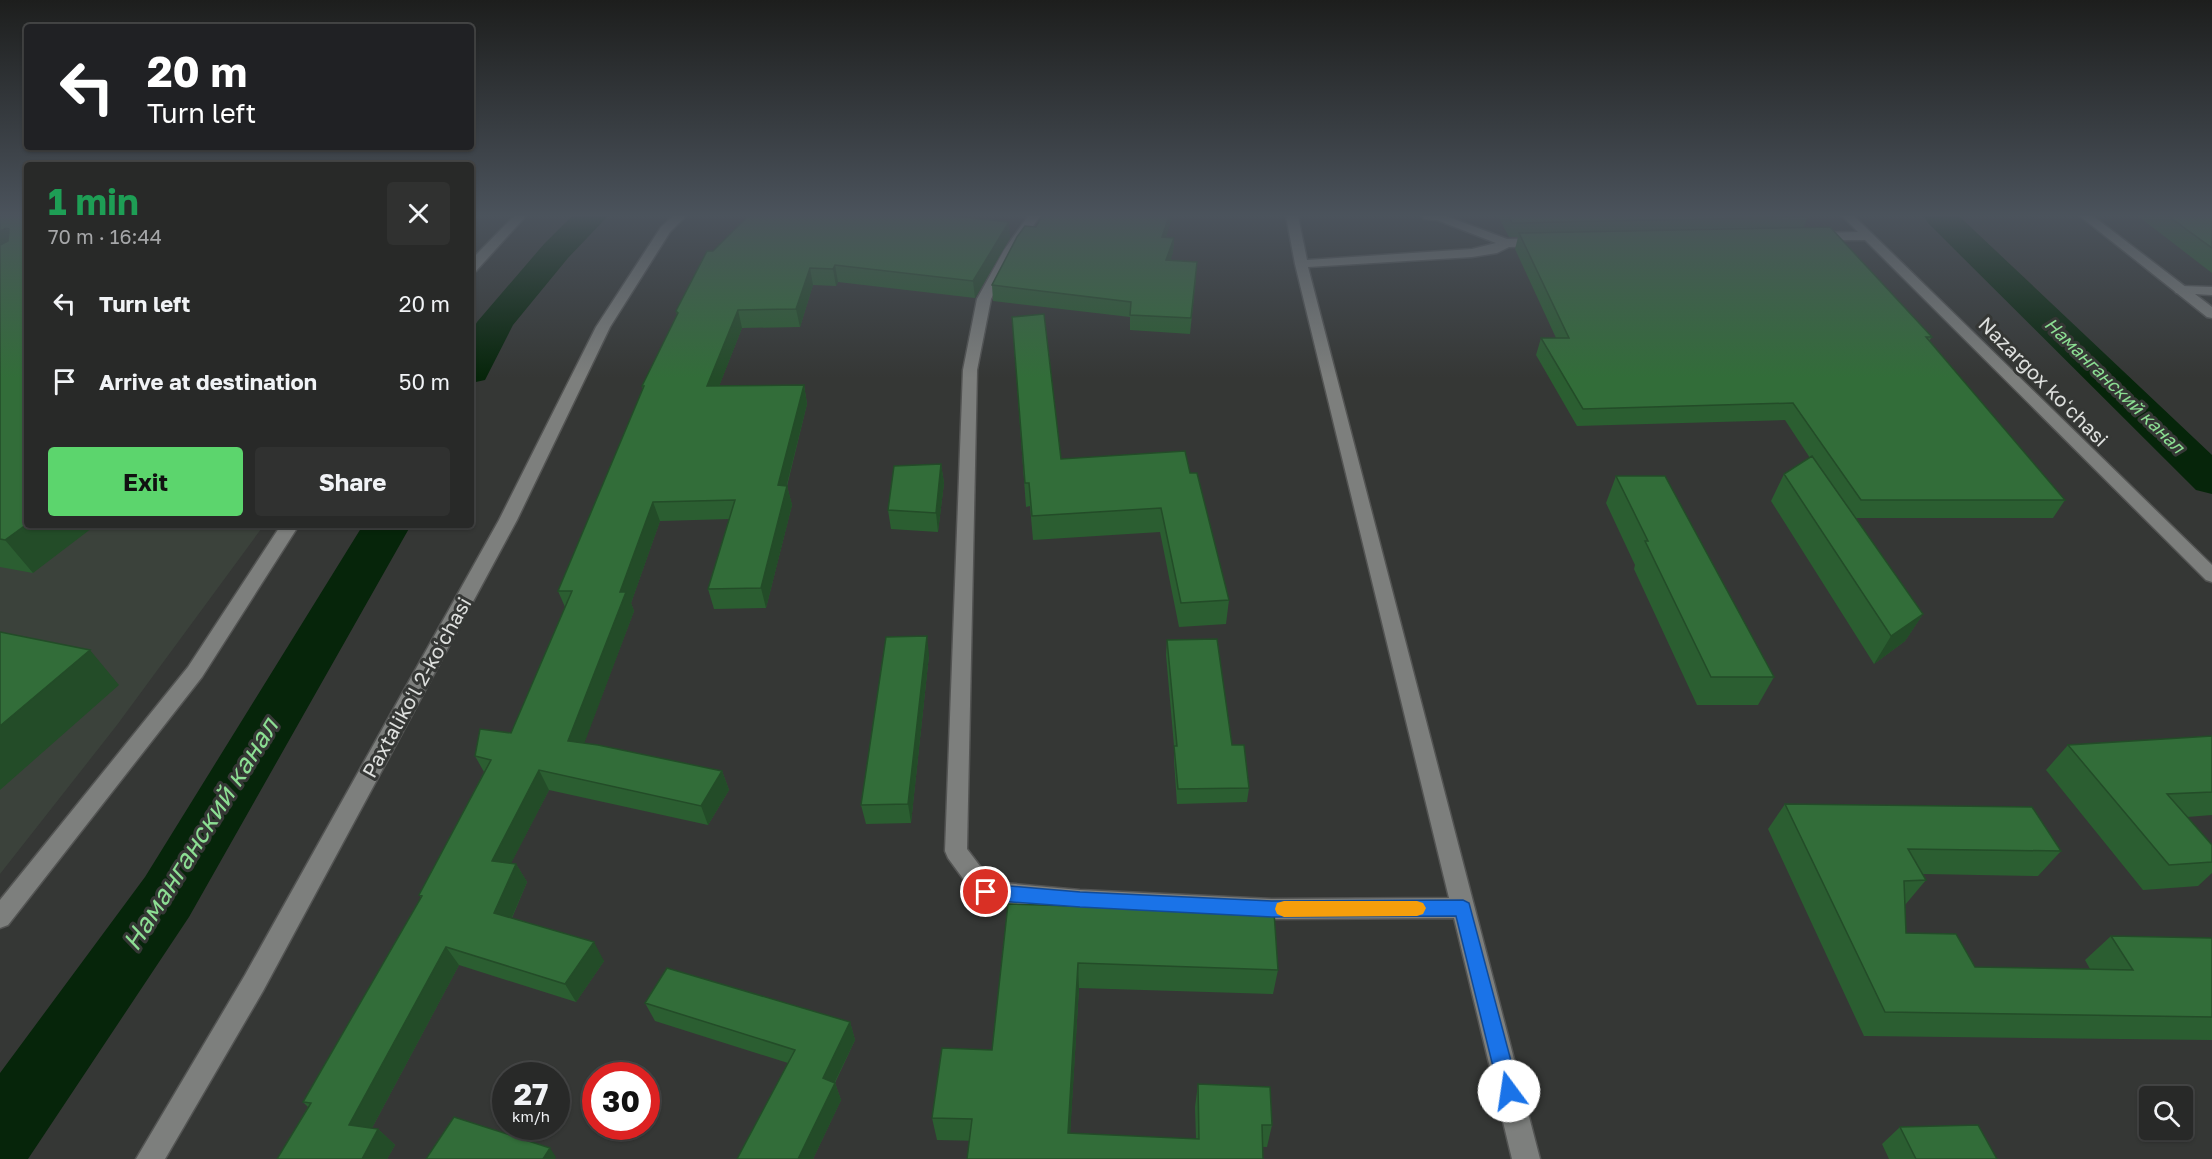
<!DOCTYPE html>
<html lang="en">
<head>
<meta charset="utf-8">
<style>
	body { margin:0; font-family:"Golos Text",sans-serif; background:#303130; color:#f1f3f6; height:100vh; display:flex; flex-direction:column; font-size:22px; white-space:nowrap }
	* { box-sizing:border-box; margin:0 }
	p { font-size:20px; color:#a5a6a8 }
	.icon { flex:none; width:33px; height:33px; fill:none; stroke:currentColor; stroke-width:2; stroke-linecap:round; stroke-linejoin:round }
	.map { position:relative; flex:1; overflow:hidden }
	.drawer { position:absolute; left:24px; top:162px; width:450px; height:366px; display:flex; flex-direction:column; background:#282928; border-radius:6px; box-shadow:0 2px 4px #0004,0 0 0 2px #444545 }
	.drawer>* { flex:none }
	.guide { position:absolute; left:24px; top:24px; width:450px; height:126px; border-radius:6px; box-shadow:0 2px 4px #0004,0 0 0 2px #444545; background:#202124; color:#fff; overflow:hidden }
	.fabs { position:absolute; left:2139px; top:1086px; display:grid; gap:12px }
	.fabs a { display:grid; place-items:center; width:54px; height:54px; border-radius:6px; background:#282928; box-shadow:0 2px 4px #0004,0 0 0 2px #444545; font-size:30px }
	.speed { position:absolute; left:492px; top:1062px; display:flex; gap:12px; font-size:30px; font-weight:700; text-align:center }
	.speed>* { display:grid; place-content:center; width:78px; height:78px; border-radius:50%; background:#282928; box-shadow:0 2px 4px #0004,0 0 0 2px #444545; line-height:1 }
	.speed small { font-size:15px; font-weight:400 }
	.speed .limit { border:9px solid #d22; background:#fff; color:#111 }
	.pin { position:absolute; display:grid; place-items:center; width:51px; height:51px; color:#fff; margin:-26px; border:3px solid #fff; border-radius:50%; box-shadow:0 2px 6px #0007 }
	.me { position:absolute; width:66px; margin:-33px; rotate:346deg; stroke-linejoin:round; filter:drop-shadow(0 0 4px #0008) }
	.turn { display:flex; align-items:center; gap:21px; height:126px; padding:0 24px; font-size:27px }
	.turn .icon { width:78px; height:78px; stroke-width:2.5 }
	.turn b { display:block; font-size:42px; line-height:51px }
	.round { display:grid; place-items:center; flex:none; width:63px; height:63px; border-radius:6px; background:#303130 }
	.headline { display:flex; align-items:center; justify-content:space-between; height:102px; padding:0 24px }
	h1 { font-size:36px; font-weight:700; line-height:45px; color:#1e9e55 }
	.cta { display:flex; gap:12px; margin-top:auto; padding:12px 24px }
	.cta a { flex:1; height:69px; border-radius:6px; background:#5cd56d; color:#111; font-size:24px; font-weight:700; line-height:69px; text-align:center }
	.cta a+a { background:#303130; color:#f1f3f6 }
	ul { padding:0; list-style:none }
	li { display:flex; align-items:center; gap:18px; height:78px; padding:0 24px }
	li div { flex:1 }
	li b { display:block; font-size:22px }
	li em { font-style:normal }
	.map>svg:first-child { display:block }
	.built { fill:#3b423b }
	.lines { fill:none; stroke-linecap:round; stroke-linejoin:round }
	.canal { fill:#06250a; fill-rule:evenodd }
	.lane-casing { stroke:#535453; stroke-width:3 }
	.street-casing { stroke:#535453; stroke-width:3 }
	.lane { fill:#7d7f7d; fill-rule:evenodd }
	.street { fill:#7d7f7d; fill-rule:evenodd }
	.wall { fill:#2b5e31 }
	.shaded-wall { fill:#234c28 }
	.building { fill:#326d39; stroke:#234c28; stroke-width:1.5 }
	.route { fill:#1a73e8; stroke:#114b97; stroke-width:1.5 }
	.slow { fill:#f59e0b }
	.labels { text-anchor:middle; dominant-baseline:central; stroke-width:6; stroke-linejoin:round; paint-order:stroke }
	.far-water-label { font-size:18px; font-style:italic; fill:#8cde93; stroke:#353735 }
	.street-label { font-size:20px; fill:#dee0de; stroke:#353735 }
	.near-water-label { font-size:26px; font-style:italic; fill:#8cde93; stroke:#353735 }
</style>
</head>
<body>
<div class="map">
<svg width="2212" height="1159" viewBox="0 0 2212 1159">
	<rect width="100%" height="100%" fill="#353735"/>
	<path class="built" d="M 0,216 L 27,216 L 27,525 L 264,525 L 117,725 L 0,874 Z"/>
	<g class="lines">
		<path class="canal" d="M 572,216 L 608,216 L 568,258 L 513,325 L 485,380 L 471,383 L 471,333 L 477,322 L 544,244 Z
			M 1924,216 L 1959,216 L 2212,455 L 2212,494 L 2196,490 L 1928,223 Z
			M 363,525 L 411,525 L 189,917 L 28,1159 L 0,1159 L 0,1073 L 145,877 Z"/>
		<defs>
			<path id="lane" d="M 514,216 L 526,216 L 476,271 L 471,272 L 471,260 Z
				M 2080,216 L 2093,216 L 2212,307 L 2212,318 L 2207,317 Z
				M 281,525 L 299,525 L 202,677 L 8,925 L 0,928 L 0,900 L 188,667 Z"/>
			<path id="street" d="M 673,216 L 686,216 L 670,232 L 610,327 L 517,520 L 263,991 L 165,1159 L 136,1159 L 245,975 L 499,520 L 596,327 L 661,227 Z
				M 1028,216 L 1040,216 L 1016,250 L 991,299 L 977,370 L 967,849 L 992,882 L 1080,890 L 1272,899 L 1449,898 L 1295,264 L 1286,216 L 1298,216 L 1307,260 L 1472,249 L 1496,243 L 1437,220 L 1424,219 L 1422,216 L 1446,216 L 1507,239 L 1542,238 L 1548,242 L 1542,246 L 1509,247 L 1497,253 L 1472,257 L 1308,267 L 1540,1159 L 1512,1159 L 1454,918 L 1272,919 L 1080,910 L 986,902 L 978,899 L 948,858 L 945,851 L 963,370 L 977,299 L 1004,250 Z
				M 1842,216 L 1854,216 L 2212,565 L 2212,582 L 2206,580 L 1865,240 L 1811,240 L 1809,237 L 1815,233 L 1858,232 Z
				M 2181,286 L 2212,287 L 2212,295 L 2176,293 L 2174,290 L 2176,287 Z"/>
		</defs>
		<use href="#lane" class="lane-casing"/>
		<use href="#street" class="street-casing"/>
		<use href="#lane" class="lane"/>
		<use href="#street" class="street"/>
	</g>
	<path class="wall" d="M 0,216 L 27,216 L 33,573 L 0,567 Z
		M 1042,216 L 1172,216 L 1166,237 L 1174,238 L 1173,252 L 1170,261 L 1196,277 L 1190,334 L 1130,330 L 1130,317 L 993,301 L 992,285 L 1036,227 Z
		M 1498,216 L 1807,216 L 1808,217 L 1803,228 L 1932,337 L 1929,341 L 2065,500 L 2053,518 L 1856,518 L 1923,614 L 1905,641 L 1874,664 L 1771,501 L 1784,474 L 1810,458 L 1785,420 L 1577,426 L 1536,355 L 1541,338 L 1556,338 L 1515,249 L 1518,237 L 1509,237 Z
		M 2138,216 L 2212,216 L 2212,273 Z
		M 1010,238 L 975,298 L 838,282 L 836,286 L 813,285 L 800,327 L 742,328 L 719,386 L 804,385 L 807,404 L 787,486 L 792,505 L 766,608 L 714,609 L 708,589 L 730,519 L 660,521 L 631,603 L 634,611 L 584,743 L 722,771 L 729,790 L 708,825 L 549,790 L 511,863 L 516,864 L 527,882 L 512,918 L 604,961 L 576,1002 L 459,965 L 372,1128 L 378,1129 L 395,1145 L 387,1159 L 277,1159 L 308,1107 L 303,1102 L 421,898 L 419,895 L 484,772 L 475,756 L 511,733 L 565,607 L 558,591 L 643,390 L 642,386 L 677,315 L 676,311 L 707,251 Z
		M 1012,317 L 1061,459 L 1190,473 L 1229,600 L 1226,624 L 1179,627 L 1160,532 L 1033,540 L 1030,506 L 1026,507 Z
		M 941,464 L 944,483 L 938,532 L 891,529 L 888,510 Z
		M 1616,476 L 1774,677 L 1758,705 L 1697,705 L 1634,569 L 1635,565 L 1606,503 Z
		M 1167,640 L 1232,745 L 1249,788 L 1247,802 L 1177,804 L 1174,761 L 1174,746 L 1166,655 Z
		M 929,655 L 911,823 L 866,824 L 861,805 Z
		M 2212,736 L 2212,815 L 2187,817 L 2212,845 L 2212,873 L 2198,886 L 2143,890 L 2046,770 L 2068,745 Z
		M 1785,804 L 2061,851 L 2038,876 L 1923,874 L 1926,880 L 1905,905 L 1906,933 L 1975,967 L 2090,969 L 2085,960 L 2111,936 L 2212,938 L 2212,1040 L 2211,1040 L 1864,1036 L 1768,829 Z
		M 1008,904 L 1278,970 L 1273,994 L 1079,988 L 1070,1133 L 1196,1139 L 1195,1107 L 1198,1084 L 1272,1125 L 1267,1147 L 937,1140 L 932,1118 L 992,1050 Z
		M 645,1003 L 850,1022 L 855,1040 L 835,1083 L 841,1100 L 813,1159 L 737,1159 L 788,1063 L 655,1021 Z
		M 1900,1127 L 1997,1159 L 1889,1159 L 1882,1144 Z"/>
	<path class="shaded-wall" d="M 1169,216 L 1172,216 L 1172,219 L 1161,251 L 1162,237 Z
		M 1009,222 L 1010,238 L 975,298 L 973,281 Z
		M 6,228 L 26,258 L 0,271 L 0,231 Z
		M 1174,238 L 1173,252 L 1166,275 L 1166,260 Z
		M 835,265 L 838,282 L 836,286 L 833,269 Z
		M 810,268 L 813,285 L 800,327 L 796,309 Z
		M 738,310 L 742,328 L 712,404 L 707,386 Z
		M 804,385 L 807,404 L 782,504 L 778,485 Z
		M 941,464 L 944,483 L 938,532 L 936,513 Z
		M 787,486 L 792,505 L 766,608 L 761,588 Z
		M 653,502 L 660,521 L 631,603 L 634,611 L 578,760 L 568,741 L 620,592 Z
		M 27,524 L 27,525 L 96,525 L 33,573 L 5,540 Z
		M 1923,614 L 1905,641 L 1874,664 L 1891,636 Z
		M 927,636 L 929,655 L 911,823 L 908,804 Z
		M 90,650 L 119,685 L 0,790 L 0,726 Z
		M 539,770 L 549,790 L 503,879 L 492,861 Z
		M 722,771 L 729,790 L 708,825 L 701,806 Z
		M 516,864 L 527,882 L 506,931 L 494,913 Z
		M 594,942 L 604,961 L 576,1002 L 565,984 Z
		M 446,947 L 459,965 L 365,1141 L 349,1125 Z
		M 1078,963 L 1079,988 L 1069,1155 L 1068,1133 Z
		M 850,1022 L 855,1040 L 829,1094 L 835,1083 L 841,1100 L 813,1159 L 798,1159 L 823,1078 Z
		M 378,1129 L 395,1145 L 387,1159 L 362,1159 Z
		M 550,1148 L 556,1157 L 555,1159 L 543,1159 Z"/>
	<path class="building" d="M 0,216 L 27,216 L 27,524 L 5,540 L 0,539 L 0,245 L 8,241 L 9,229 L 6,228 L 0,231 Z
		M 748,216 L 954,216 L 1009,222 L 973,281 L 835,265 L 833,269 L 810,268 L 796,309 L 738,310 L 707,386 L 804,385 L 778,485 L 787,486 L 761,588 L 708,589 L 735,500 L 653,502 L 620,592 L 626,592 L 568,741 L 598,745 L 722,771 L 701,806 L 539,770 L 492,861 L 516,864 L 494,913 L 594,942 L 565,984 L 446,947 L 349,1125 L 378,1129 L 362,1159 L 277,1159 L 311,1103 L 303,1102 L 422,896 L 419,895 L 491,760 L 475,756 L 480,729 L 511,733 L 572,591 L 558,591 L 644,386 L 642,386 L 678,313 L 676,311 L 707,251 L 713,251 Z
		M 1042,216 L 1169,216 L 1162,237 L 1174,238 L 1166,260 L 1197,262 L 1191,318 L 1130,315 L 1131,302 L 992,285 L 1017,237 L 1025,226 L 1036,227 Z
		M 1509,216 L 1807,216 L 1808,217 L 1512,223 Z
		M 2168,216 L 2212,216 L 2212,248 Z
		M 1830,227 L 1932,337 L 1926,337 L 2065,500 L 1861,500 L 1793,403 L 1583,409 L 1541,338 L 1569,338 L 1519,233 Z
		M 1044,314 L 1061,459 L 1185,451 L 1190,473 L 1197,473 L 1229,600 L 1181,603 L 1161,508 L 1032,516 L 1029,483 L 1025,483 L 1012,317 Z
		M 1812,456 L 1923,614 L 1891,636 L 1784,474 Z
		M 941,464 L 936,513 L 888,510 L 894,466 Z
		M 1616,476 L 1665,476 L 1774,677 L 1711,677 L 1645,541 L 1648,541 Z
		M 0,632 L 90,650 L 0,726 Z
		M 927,636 L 908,804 L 861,805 L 886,637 Z
		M 1217,639 L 1232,745 L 1244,745 L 1249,788 L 1178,789 L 1174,746 L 1177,746 L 1167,640 Z
		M 2212,736 L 2212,792 L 2167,794 L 2212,845 L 2212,862 L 2169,865 L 2068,745 Z
		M 1785,804 L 2032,807 L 2061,851 L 1908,849 L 1926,880 L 1904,881 L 1906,933 L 1956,934 L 1975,967 L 2133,970 L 2111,936 L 2212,938 L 2212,1017 L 1885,1012 Z
		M 1008,904 L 1274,912 L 1278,970 L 1078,963 L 1068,1133 L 1199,1139 L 1198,1084 L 1270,1087 L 1272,1125 L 1262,1125 L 1263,1159 L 967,1159 L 972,1119 L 932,1118 L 942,1048 L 992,1050 Z
		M 667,968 L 850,1022 L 823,1078 L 835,1083 L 798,1159 L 737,1159 L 795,1050 L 645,1003 Z
		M 454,1117 L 550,1148 L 543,1159 L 426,1159 Z
		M 1978,1125 L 1997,1159 L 1916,1159 L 1900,1127 Z"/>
	<linearGradient id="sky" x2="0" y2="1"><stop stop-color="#1d1e1d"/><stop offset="0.57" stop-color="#4b535c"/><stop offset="1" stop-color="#4b535c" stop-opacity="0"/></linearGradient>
	<rect width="2212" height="378" fill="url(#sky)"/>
	<path class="route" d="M 986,884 L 1080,892 L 1272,901 L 1463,900 L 1469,903 L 1519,1091 L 1516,1098 L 1509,1101 L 1502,1098 L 1499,1091 L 1456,916 L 1272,917 L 1080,907 L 986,900 L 980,897 L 977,892 L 980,887 Z"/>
	<path class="slow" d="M 1284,901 L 1417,901 L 1423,903 L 1426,908 L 1423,914 L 1417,916 L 1284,917 L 1277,914 L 1275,909 L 1277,903 Z"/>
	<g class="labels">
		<g class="far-water-label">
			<text transform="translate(2115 385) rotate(44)">Наманганский канал</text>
		</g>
		<g class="street-label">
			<text transform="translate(2044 381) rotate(45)">Nazargox koʻchasi</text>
			<text transform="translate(416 687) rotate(-61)">Paxtalikoʻl 2-koʻchasi</text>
		</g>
		<g class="near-water-label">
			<text transform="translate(200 834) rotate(-58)">Наманганский канал</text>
		</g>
	</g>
</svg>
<div class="fabs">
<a><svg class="icon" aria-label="search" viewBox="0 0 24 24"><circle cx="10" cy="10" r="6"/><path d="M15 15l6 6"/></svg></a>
</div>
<div class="speed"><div>27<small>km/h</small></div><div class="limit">30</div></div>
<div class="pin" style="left:986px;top:892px;background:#d93025"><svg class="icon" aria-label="arrive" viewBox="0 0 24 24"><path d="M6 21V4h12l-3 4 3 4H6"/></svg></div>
<svg class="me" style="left:1509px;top:1091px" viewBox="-20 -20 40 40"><circle r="19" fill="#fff"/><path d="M0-13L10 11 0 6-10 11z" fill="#1a73e8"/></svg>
<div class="guide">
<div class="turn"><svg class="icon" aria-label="left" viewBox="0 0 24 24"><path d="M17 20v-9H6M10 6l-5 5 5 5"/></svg><div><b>20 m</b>Turn left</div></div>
</div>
<section class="drawer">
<div class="headline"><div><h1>1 min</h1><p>70 m · 16:44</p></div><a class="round"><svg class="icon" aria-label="close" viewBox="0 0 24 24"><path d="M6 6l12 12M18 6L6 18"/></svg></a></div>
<ul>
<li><svg class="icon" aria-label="left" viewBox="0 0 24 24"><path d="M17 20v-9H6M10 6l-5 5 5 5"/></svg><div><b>Turn left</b></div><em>20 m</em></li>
<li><svg class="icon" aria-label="arrive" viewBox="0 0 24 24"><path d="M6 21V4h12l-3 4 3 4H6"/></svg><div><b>Arrive at destination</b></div><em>50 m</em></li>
</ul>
<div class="cta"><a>Exit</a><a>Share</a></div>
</section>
</div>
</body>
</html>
